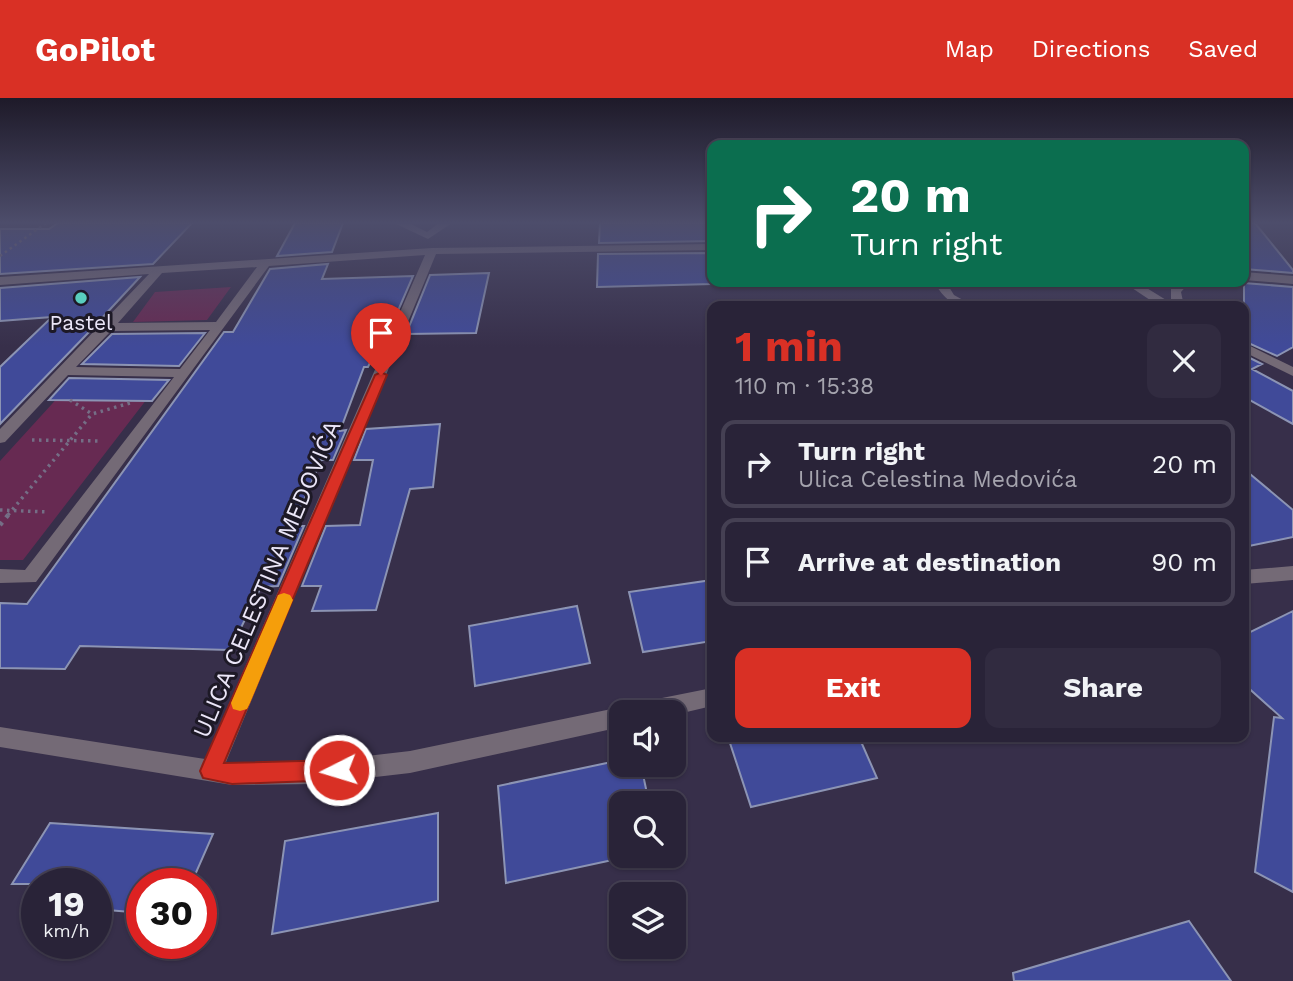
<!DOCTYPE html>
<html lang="en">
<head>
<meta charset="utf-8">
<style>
	body { margin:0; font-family:"Work Sans",sans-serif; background:#312b40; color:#f1f3f6; height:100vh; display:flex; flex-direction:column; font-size:26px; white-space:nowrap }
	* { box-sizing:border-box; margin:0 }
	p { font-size:23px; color:#a5a4ae }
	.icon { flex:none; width:38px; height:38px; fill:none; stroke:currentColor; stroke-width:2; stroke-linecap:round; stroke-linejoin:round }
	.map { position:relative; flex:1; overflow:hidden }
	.sheet { position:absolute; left:707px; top:203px; width:542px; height:441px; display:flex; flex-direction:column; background:#292338; border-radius:14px; box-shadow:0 2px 5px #0004,0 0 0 2px #454053 }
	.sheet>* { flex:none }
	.guide { position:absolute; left:707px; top:42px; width:542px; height:147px; border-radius:14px; box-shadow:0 2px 5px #0004,0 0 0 2px #454053; background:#0b6e4f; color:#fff; overflow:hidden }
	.fabs { position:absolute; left:609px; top:602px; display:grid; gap:14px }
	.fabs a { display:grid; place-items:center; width:77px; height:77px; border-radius:14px; background:#292338; box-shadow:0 2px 5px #0004,0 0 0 2px #454053; font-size:35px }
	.speed { position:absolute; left:21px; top:770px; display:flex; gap:14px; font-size:35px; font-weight:700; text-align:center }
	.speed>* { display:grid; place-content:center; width:91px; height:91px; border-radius:50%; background:#292338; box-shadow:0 2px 5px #0004,0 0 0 2px #454053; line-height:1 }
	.speed small { font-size:18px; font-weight:400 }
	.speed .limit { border:10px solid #d22; background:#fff; color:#111 }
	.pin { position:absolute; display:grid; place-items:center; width:60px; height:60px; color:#fff; margin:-72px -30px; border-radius:50% 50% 50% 0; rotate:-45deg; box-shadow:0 0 7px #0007 }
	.pin .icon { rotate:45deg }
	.me { position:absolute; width:77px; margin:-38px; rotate:265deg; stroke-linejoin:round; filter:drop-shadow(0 0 5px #0008) }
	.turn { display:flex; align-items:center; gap:24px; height:147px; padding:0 28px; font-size:32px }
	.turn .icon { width:91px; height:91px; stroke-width:2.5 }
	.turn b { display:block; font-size:49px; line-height:60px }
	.round { display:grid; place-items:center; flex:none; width:74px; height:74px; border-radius:14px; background:#312b40 }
	.headline { display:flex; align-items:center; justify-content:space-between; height:119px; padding:0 28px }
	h1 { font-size:42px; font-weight:700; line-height:52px; color:#d93025 }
	.button { display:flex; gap:14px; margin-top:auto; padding:14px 28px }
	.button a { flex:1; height:80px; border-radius:14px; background:#d93025; color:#fff; font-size:28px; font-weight:700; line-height:80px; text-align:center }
	.button a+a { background:#312b40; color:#f1f3f6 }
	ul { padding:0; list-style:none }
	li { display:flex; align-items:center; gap:21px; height:88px; margin:0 14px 10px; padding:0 14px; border:4px solid #454053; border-radius:14px }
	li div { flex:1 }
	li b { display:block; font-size:26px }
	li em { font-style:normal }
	header { display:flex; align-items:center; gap:42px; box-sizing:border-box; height:98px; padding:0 35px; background:#d93025; color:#fff }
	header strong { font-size:33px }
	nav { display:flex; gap:38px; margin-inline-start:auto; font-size:24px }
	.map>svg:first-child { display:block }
	.green { fill:#672a52 }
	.building { fill:#404a99; stroke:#8c94b4; stroke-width:2 }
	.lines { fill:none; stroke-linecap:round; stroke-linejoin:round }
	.path-far2 { stroke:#756e86; stroke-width:2.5; stroke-dasharray:2.5 3.5; stroke-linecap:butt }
	.path-far1 { stroke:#756e86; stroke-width:3.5; stroke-dasharray:2.5 4.5; stroke-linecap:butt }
	.path { stroke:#756e86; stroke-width:4.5; stroke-dasharray:3.5 6; stroke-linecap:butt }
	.minor { fill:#746a76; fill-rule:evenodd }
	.route { fill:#d93025; stroke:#8d1f18; stroke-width:2 }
	.slow { fill:#f59e0b }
	.poi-dot { fill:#59cebe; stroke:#1d1926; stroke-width:2.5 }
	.labels { text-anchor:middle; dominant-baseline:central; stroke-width:6; stroke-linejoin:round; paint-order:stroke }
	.far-poi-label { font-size:21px; fill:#ebe6f8; stroke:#1d1926 }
	.street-label { font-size:24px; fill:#ebe6f8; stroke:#1d1926 }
</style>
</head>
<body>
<header>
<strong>GoPilot</strong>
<nav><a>Map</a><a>Directions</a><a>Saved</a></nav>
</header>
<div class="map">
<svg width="1293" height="883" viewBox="0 0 1293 883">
	<rect width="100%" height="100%" fill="#372f4a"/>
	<path class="green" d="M 231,189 L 207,222 L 133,224 L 155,194 Z
		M 72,284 L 160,284 L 23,462 L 0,462 L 0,363 Z"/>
	<path class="building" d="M 58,125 L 192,125 L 153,166 L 0,176 L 0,131 L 49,131 Z
		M 295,125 L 343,125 L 332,154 L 277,158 Z
		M 600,125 L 712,125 L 712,143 L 599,145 Z
		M 1244,125 L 1255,125 L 1293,172 L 1293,175 L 1244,171 Z
		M 712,155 L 712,186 L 597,189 L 598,156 Z
		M 328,166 L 322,181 L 413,178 L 388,236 L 384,236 L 368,269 L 364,269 L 340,333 L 346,332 L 333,362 L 321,362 L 293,428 L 304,428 L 278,488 L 261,489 L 230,552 L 80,548 L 65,571 L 0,570 L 0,505 L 27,506 L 224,234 L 233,234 L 270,171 Z
		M 489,175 L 476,235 L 406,236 L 430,177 Z
		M 140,179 L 89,234 L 0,326 L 0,269 L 52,219 L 0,223 L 0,190 Z
		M 1244,185 L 1293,189 L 1293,249 L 1277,258 L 1244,243 Z
		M 205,235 L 179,268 L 82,266 L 112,236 Z
		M 1244,257 L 1262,266 L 1252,271 L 1293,293 L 1293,326 L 1244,299 Z
		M 69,280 L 169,282 L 152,303 L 49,302 Z
		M 440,326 L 433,389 L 410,391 L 376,512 L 312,513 L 321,488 L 302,488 L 326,428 L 360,427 L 373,362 L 354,362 L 366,331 Z
		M 1244,371 L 1293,412 L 1293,439 L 1244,449 Z
		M 712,482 L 712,543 L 643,554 L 629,494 Z
		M 577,508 L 590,565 L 475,588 L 469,528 Z
		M 1293,513 L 1293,794 L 1255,774 L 1274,619 L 1282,620 L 1244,586 L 1244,537 Z
		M 728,639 L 859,639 L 877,680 L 751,709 Z
		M 621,662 L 621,667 L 641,667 L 649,705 L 621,705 L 621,758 L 631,758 L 506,785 L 498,688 Z
		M 438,715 L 438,803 L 272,836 L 285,743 Z
		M 50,725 L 213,736 L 191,786 L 142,786 L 142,815 L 96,811 L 96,786 L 12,786 Z
		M 1189,823 L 1231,883 L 1014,883 L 1013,875 Z"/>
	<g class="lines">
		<path class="path-far2" d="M 0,158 L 46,125"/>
		<path class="path-far1" d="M 70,302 L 92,316 L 130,305
			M 32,342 L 100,343
			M 0,412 L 48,414
			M 8,417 L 92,316"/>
		<path class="path" d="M 0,427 L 9,416"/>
		<path class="minor" d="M 394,125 L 409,125 L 427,134 L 439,125 L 452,125 L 428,141 Z
			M 712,146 L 712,152 L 436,156 L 226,664 L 315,664 L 410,653 L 621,609 L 630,614 L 621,614 L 621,629 L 410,675 L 315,686 L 232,687 L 0,649 L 0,629 L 205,661 L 425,157 L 269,168 L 36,484 L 0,485 L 0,471 L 25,472 L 174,279 L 68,277 L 5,344 L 0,345 L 0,331 L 149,176 L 0,187 L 0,179 L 432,150 ZM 257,169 L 216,224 L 118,225 L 162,175 ZM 210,232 L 180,271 L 76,269 L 111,233 Z
			M 1244,174 L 1293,178 L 1293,186 L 1244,182 Z
			M 934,184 L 946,184 L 954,197 L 974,208 C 953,209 945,202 934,184 Z
			M 1123,184 L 1137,184 L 1171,205 L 1171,191 L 1178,184 L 1190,184 L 1181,194 L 1184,208 L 1159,208 Z
			M 1244,245 L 1293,269 L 1293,278 L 1244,254 Z
			M 1293,468 L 1293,482 L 1244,486 L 1244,472 Z
			M 712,590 L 712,608 L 674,617 L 674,614 L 631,614 L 634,607 L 642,604 Z"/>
	</g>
	<linearGradient id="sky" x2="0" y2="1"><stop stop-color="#1e1a29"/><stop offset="0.5" stop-color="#4d4d6b"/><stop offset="1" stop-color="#4d4d6b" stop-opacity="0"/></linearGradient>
	<rect width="1293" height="249" fill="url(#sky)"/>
	<path class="route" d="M 381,274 L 387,277 L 224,665 L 339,662 L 346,665 L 349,672 L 346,679 L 339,682 L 232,686 L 203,680 L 200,673 L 203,666 L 375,277 Z"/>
	<path class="slow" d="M 284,495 L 290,497 L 293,502 L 250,605 L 247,611 L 240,613 L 233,611 L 231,605 L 276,502 L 278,497 Z"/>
	<circle class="poi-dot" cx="81" cy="200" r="7"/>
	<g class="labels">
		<g class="far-poi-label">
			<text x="81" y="224">Pastel</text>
		</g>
		<g class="street-label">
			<text transform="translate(267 481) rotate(-67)">ULICA CELESTINA MEDOVIĆA</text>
		</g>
	</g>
</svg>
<div class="fabs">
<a><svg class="icon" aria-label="sound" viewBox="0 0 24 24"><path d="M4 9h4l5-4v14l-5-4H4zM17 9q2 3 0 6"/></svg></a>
<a><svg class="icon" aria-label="search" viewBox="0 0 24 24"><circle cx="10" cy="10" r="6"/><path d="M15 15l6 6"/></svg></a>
<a><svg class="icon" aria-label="layers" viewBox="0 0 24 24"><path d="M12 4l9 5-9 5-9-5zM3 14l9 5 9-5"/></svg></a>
</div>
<div class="speed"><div>19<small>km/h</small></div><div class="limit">30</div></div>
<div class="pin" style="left:381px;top:277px;background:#d93025"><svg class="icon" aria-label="arrive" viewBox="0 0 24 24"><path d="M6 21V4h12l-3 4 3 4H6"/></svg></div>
<svg class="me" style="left:339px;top:672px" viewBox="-20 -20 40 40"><circle r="17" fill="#d93025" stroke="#fff" stroke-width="3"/><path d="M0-11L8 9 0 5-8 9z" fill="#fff"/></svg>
<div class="guide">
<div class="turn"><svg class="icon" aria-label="right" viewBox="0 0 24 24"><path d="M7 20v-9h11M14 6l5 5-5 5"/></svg><div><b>20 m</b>Turn right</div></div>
</div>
<section class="sheet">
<div class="headline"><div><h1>1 min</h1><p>110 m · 15:38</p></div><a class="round"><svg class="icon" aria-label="close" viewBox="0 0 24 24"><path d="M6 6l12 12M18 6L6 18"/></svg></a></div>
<ul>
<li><svg class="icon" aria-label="right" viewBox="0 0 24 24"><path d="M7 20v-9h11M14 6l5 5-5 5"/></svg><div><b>Turn right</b><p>Ulica Celestina Medovića</p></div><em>20 m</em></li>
<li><svg class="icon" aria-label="arrive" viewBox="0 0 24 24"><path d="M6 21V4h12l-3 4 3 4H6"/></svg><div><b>Arrive at destination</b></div><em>90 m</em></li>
</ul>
<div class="button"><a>Exit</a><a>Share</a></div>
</section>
</div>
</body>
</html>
